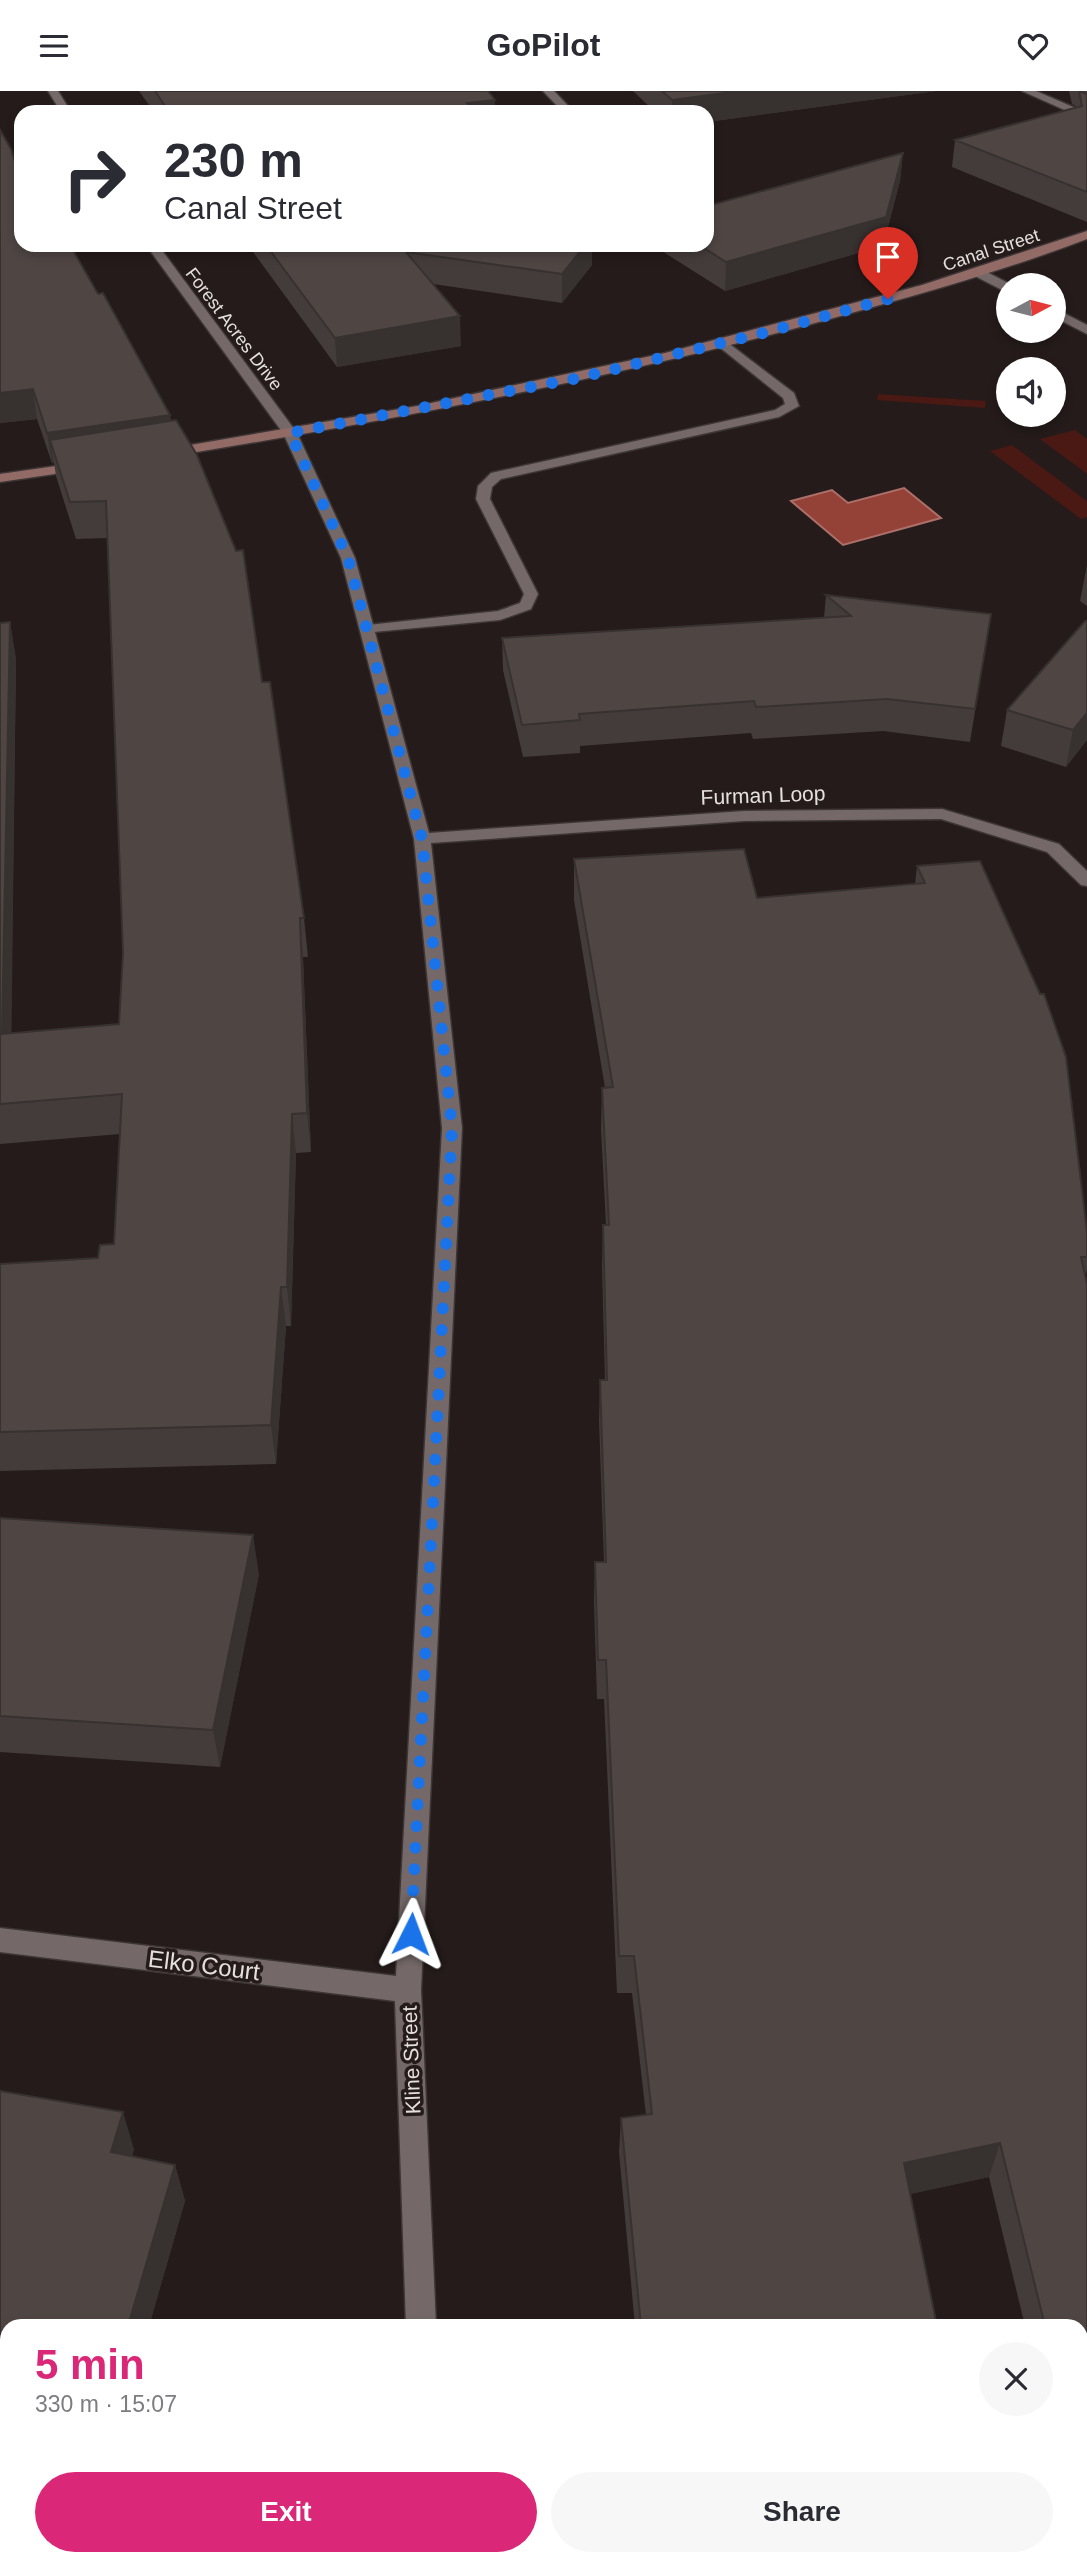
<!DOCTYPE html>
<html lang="en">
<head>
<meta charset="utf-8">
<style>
	body { margin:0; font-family:Helvetica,sans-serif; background:#f7f7f7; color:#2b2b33; height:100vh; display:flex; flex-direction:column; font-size:26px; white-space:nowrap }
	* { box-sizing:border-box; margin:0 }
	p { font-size:23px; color:#7c7c81 }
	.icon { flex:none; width:38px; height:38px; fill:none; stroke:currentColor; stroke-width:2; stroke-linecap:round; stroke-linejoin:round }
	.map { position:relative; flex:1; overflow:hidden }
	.side { position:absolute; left:0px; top:2228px; width:1088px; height:247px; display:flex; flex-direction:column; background:#fff; border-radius:21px 21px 0 0; box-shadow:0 4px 10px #0003 }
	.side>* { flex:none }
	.guide { position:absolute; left:14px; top:14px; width:700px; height:147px; border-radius:21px; box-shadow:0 4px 10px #0003; background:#fff; color:#2b2b33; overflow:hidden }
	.needle { width:46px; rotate:83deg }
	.fabs { position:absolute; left:996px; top:182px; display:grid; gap:14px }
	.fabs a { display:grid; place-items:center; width:70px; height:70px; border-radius:50%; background:#fff; box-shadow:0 4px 10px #0003; font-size:35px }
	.pin { position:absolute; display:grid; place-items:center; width:60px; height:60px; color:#fff; margin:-72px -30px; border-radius:50% 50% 50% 0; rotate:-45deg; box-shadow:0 0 7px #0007 }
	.pin .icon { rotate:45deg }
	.me { position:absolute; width:77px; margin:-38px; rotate:3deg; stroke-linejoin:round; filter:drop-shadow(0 0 5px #0008) }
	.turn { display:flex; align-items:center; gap:24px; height:147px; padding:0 35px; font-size:32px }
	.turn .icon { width:91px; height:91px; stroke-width:2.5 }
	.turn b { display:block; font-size:49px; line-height:60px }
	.round { display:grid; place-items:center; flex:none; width:74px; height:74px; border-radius:37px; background:#f7f7f7 }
	.head { display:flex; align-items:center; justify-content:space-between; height:119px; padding:0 35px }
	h1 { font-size:42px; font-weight:700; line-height:52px; color:#db2777 }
	.button { display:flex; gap:14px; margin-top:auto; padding:14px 35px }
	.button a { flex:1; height:80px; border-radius:42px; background:#db2777; color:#fff; font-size:28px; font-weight:700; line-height:80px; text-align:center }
	.button a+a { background:#f7f7f7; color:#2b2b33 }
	header { display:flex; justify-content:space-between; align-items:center; height:91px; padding:0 35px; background:#fff; font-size:32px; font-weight:700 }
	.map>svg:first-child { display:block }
	.green { fill:#4a1913 }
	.water { fill:#944137; stroke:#ac7069; stroke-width:2 }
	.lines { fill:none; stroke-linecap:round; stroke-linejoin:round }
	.lane-casing { stroke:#3d3635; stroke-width:3 }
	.street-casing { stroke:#3d3635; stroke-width:3 }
	.secondary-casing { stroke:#3d3635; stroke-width:3 }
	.lane { fill:#746968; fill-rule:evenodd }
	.street { fill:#746968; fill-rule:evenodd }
	.secondary { fill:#936b66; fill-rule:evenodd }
	.wall { fill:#443c3a }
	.shaded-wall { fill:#373130 }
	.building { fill:#4f4644; stroke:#373130; stroke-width:2 }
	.route { stroke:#1a73e8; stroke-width:12; stroke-dasharray:0 21.6 }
	.labels { text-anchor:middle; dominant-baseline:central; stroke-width:7; stroke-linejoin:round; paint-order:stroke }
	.far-street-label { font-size:18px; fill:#e5dfde; stroke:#241b1a }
	.street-label { font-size:21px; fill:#e5dfde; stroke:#241b1a }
	.near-street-label { font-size:24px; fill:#e5dfde; stroke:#241b1a }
</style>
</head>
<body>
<header><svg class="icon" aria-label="menu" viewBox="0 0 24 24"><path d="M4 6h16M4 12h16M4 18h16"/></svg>GoPilot<svg class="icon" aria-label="heart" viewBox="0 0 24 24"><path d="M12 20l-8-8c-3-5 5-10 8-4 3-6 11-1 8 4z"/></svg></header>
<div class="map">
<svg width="1087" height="2473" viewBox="0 0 1087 2473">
	<rect width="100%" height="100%" fill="#241b1a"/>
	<path class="green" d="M 878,303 L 986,310 L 985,317 L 877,309 Z
		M 1075,339 L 1087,348 L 1087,383 L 1040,348 Z
		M 1012,354 L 1087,410 L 1087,426 L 1081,428 L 990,360 Z"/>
	<path class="water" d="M 904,397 L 941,427 L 843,454 L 791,410 L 832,399 L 848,412 Z"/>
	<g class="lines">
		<defs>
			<path id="lane" d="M 723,248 L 794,302 L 799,315 L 779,326 L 501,388 L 492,396 L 490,408 L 538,503 L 531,518 L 500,529 L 363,542 L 360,539 L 363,536 L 368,534 L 498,520 L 520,512 L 524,503 L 476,408 L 478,395 L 491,382 L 775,319 L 785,313 L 783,307 L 718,255 L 718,249 Z"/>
			<path id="street" d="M 48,0 L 58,0 L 71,21 L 61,21 Z
				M 543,0 L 554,0 L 574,21 L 563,21 Z
				M 1022,0 L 1036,0 L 1087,22 L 1087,29 Z
				M 146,154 L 158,154 L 297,342 L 355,467 L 429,742 L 744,720 L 942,718 L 1059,753 L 1087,780 L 1087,795 L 1081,794 L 1047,761 L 941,728 L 744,730 L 431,752 L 462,1037 L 421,1899 L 436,2235 L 406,2235 L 395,1910 L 0,1861 L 0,1837 L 396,1885 L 442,1037 L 414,748 L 341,467 L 283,342 Z
				M 977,177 L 981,178 L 1012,194 L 1008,194 L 1008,201 L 1004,200 L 973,184 L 971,181 Z
				M 1054,217 L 1087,234 L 1087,243 L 1054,226 Z
				M 414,2468 L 445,2468 L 446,2473 L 414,2473 Z"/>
			<path id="secondary" d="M 1087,140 L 1087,148 C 995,183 899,209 804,235 C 594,291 381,331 167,366 L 160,362 L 167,358 L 417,315 L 665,262 L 922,194 Z
				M 84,371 L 89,372 L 89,378 L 0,391 L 0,383 Z"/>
		</defs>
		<use href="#lane" class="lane-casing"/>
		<use href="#street" class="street-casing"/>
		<use href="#secondary" class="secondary-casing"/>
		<use href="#lane" class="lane"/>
		<use href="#street" class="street"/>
		<use href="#secondary" class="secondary"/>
	</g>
	<path class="wall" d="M 139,0 L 488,0 L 495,9 L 495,21 L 154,21 Z
		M 633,0 L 936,0 L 707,31 L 707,21 L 655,21 Z
		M 1069,0 L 1087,0 L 1087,131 L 952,76 L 955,49 L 1076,16 L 1076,15 L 1072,13 Z
		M 903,62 L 900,90 L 883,155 L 725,200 L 657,157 L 657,154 L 707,154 Z
		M 21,90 L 98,203 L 170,324 L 171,330 L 262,591 L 304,827 L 308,866 L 303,866 L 311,1061 L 296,1062 L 291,1235 L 286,1235 L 276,1373 L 0,1380 L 0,1173 L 98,1167 L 114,1153 L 120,1043 L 0,1053 L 0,532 L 10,531 L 16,569 L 11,942 L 119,933 L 123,862 L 107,447 L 76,448 L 56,385 L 54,372 L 52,372 L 37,328 L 0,332 Z
		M 248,154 L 592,154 L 592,174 L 562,212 L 433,193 L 461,255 L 337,276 Z
		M 1087,474 L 1087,515 L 1080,510 Z
		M 826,504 L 991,523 L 970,651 L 883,640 L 753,648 L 751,642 L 580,655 L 580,662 L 523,666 L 503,579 L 502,547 L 824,527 Z
		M 1085,530 L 1087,649 L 1066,676 L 1001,655 L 1007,619 Z
		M 574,768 L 757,807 L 915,793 L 917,775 L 1087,1141 L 1087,1179 L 1085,1186 L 1087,1193 L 1087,2473 L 1082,2473 L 1081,2468 L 1082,2235 L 1025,2235 L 989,2086 L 910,2103 L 937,2235 L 635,2235 L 619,2061 L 621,2027 L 646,2024 L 632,1902 L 617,1902 L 604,1608 L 597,1608 L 594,1511 L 595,1471 L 604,1471 L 599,1330 L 600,1289 L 605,1289 L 602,1175 L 603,1134 L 606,1134 L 601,1038 L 602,997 L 605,997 L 574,809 Z
		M 0,1427 L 259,1483 L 220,1676 L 0,1661 Z
		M 0,2000 L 134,2058 L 132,2065 L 175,2074 L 185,2110 L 149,2235 L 7,2235 L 7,2316 L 0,2315 Z
		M 662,2468 L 984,2468 L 984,2469 L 982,2473 L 663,2473 Z"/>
	<path class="shaded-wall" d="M 740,0 L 936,0 L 707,31 L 707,21 L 672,21 L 672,9 Z
		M 495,9 L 495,21 L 468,21 L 467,12 Z
		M 903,62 L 900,90 L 883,155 L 725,200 L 726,171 Z
		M 585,154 L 592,154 L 592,174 L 562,212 L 562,183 Z
		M 460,225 L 461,255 L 337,276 L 335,247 Z
		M 33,298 L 37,328 L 0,332 L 0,302 Z
		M 170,324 L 174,353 L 50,349 L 54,372 L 52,372 L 47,342 Z
		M 10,531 L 16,569 L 11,982 L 2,943 Z
		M 1087,622 L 1087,649 L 1066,676 L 1073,639 Z
		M 300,827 L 303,866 L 311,1061 L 307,1022 Z
		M 292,1023 L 296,1062 L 291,1235 L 287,1196 Z
		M 281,1196 L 286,1235 L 276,1373 L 271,1334 Z
		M 253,1444 L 259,1483 L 220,1676 L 213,1639 Z
		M 123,2021 L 134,2058 L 122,2097 L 111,2061 Z
		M 1000,2052 L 989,2086 L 896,2106 L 904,2072 Z
		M 175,2074 L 185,2110 L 149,2235 L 128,2235 Z
		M 154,2468 L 166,2468 L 169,2473 L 152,2473 Z"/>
	<path class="building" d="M 155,0 L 488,0 L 495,9 L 467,12 L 476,21 L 169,21 Z
		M 662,0 L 740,0 L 672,9 Z
		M 1079,0 L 1087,3 L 1087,101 L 955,49 L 1082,15 Z
		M 0,39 L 11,58 L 21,90 L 21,154 L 70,154 L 98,203 L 103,202 L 170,324 L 47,342 L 33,298 L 0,302 Z
		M 903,62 L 886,126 L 726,171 L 699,154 L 707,154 L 707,115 Z
		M 266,154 L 585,154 L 562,183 L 406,161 L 460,225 L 335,247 Z
		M 176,329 L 197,364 L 236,460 L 243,459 L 262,591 L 270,591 L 304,827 L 300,827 L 307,1022 L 292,1023 L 287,1196 L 281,1196 L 271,1334 L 0,1341 L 0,1173 L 98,1167 L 100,1154 L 114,1153 L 122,1003 L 0,1013 L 0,532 L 10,531 L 2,943 L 119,933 L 123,862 L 106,410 L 70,411 L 50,349 Z
		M 826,504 L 991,523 L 975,618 L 887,608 L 756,616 L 754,610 L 579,623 L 580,629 L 522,634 L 502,547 L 851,525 Z
		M 1085,530 L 1087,530 L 1087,622 L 1073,639 L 1007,619 Z
		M 744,758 L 757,807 L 925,792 L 917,775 L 980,770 L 1040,903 L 1044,903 L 1066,966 L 1087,1141 L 1087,1166 L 1081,1166 L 1087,1193 L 1087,2404 L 1082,2382 L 1082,2235 L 1045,2235 L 1000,2052 L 904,2072 L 937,2235 L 641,2235 L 621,2027 L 652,2023 L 634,1865 L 619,1865 L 606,1569 L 598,1569 L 595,1471 L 606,1471 L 600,1289 L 607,1289 L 603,1134 L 609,1134 L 602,997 L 613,996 L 574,768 Z
		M 0,1427 L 253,1444 L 213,1639 L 0,1625 Z
		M 0,2000 L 123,2021 L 111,2061 L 175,2074 L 128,2235 L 7,2235 L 7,2287 L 0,2286 Z
		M 0,2419 L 7,2421 L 7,2468 L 154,2468 L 152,2473 L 0,2473 Z
		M 669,2468 L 984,2468 L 984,2469 L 944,2473 L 669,2473 Z"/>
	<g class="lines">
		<path class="route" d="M 411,1843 L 452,1037 L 422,748 L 348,467 L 290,342 L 578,287 L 767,241 L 888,208"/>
	</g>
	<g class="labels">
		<g class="far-street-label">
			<text transform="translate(991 159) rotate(-18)">Canal Street</text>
			<text transform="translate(234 238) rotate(53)">Forest Acres Drive</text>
		</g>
		<g class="street-label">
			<text transform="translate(763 704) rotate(-2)">Furman Loop</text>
			<text transform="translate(411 1969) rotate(-92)">Kline Street</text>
		</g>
		<g class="near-street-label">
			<text transform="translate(204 1874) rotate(7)">Elko Court</text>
		</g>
	</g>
</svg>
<div class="fabs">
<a><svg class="needle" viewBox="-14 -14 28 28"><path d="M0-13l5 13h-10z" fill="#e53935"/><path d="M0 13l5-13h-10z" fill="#7c7c81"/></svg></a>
<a><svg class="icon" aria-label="sound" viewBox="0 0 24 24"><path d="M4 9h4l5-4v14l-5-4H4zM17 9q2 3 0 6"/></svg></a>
</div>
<div class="pin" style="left:888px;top:208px;background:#d93025"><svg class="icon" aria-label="arrive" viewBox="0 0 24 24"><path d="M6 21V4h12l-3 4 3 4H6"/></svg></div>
<svg class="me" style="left:411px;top:1843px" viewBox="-20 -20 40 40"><path d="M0-17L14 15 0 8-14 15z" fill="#1a73e8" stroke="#fff" stroke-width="4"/></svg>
<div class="guide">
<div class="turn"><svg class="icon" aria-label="right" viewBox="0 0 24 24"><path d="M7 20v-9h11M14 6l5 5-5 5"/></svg><div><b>230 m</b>Canal Street</div></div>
</div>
<section class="side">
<div class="head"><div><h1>5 min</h1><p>330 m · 15:07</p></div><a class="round"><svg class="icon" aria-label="close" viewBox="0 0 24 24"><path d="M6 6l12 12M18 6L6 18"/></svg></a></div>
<div class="button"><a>Exit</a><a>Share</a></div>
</section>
</div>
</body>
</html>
